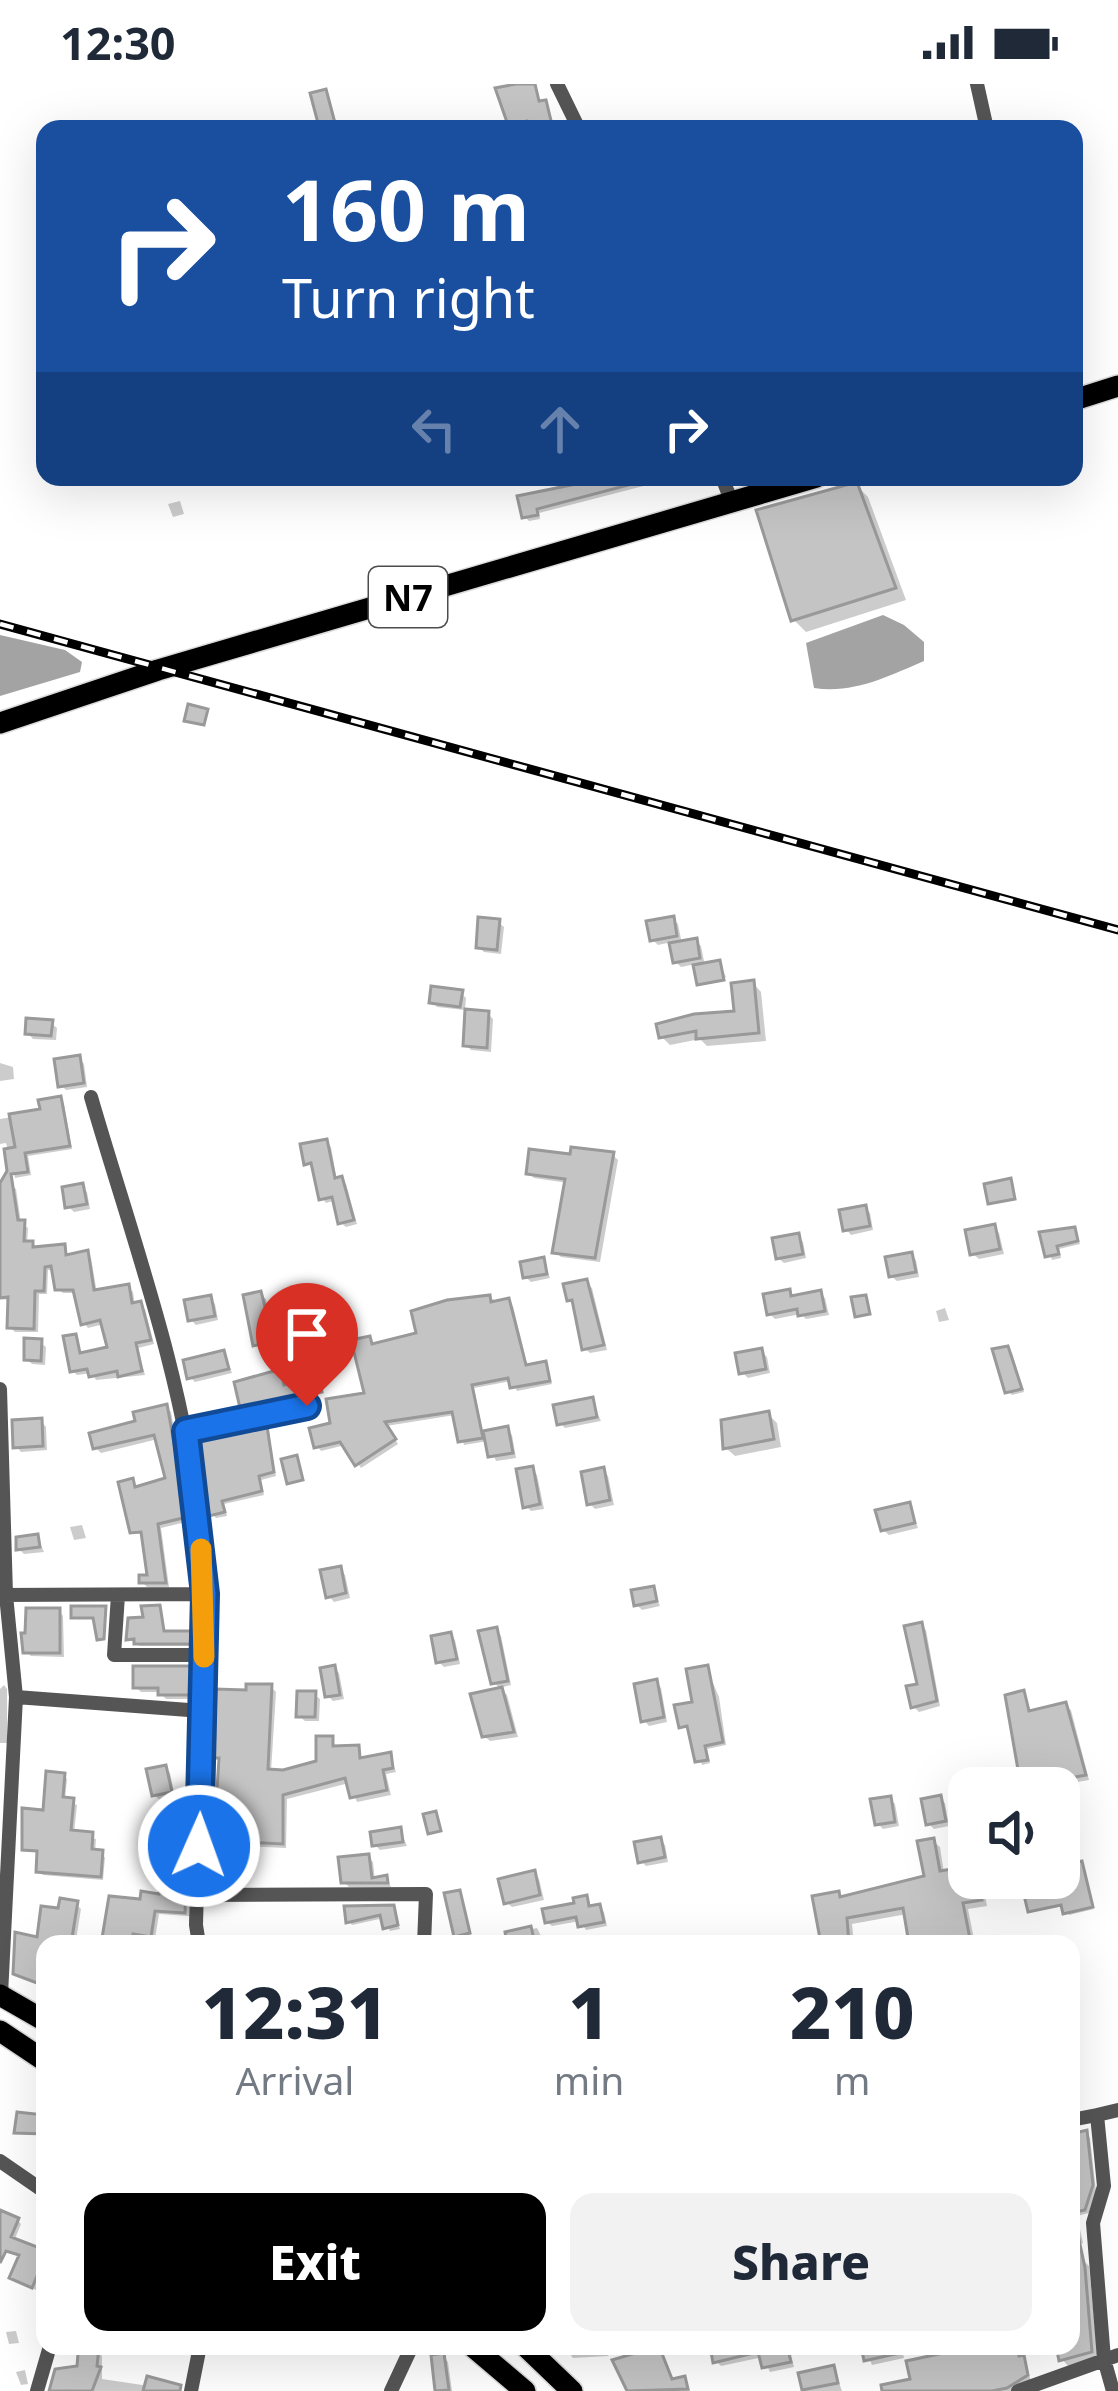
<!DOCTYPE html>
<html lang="en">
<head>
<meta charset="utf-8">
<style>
	body { margin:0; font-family:"Noto Sans",sans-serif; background:#f2f2f3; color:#1f2937; height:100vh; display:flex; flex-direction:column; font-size:45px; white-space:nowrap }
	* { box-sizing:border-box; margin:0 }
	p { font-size:39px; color:#747a83 }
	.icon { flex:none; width:66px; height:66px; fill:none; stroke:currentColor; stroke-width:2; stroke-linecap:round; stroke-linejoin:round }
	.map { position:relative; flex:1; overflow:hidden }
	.side { position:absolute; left:36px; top:1851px; width:1044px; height:420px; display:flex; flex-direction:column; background:#fff; border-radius:24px; box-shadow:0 12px 48px #0002 }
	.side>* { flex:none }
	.banner { position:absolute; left:36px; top:36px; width:1047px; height:366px; border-radius:24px; box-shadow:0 12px 48px #0002; background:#1a4fa0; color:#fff; overflow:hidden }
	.controls { position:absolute; left:948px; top:1683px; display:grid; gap:24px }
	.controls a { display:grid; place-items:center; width:132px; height:132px; border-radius:24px; background:#fff; box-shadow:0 12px 48px #0002; font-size:60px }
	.pin { position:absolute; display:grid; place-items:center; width:102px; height:102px; color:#fff; margin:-123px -51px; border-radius:50% 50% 50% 0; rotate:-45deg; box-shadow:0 0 12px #0007 }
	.pin .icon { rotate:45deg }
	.me { position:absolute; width:132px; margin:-66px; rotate:2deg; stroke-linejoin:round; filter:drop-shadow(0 0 9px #0008) }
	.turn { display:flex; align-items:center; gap:42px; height:252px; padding:0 48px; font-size:54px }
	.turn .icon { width:156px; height:156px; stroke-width:2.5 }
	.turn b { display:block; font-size:84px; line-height:102px }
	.lanes { display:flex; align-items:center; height:114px; padding:0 48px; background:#0003; justify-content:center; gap:60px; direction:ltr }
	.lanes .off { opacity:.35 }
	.eta { display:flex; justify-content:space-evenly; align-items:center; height:204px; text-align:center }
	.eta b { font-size:72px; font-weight:800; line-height:84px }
	.cta { display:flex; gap:24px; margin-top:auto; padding:24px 48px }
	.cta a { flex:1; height:138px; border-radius:24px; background:#000; color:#fff; font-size:48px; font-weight:800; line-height:138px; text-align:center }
	.cta a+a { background:#f2f2f3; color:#1f2937 }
	.status { display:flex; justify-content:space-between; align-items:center; height:84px; padding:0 60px; background:#fff; direction:ltr }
	.status svg { height:33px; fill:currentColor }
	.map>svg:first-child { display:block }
	.water { fill:#a3a3a3 }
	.shadow { fill:#0003 }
	.building { fill:#c4c4c4; stroke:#999; stroke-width:3 }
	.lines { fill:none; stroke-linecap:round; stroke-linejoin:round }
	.trunk-casing { stroke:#dbdbdb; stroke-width:24 }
	.minor { stroke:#555; stroke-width:14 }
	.trunk { stroke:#000; stroke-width:21 }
	.rail-casing { stroke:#000; stroke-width:9 }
	.rail { stroke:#fff; stroke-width:4.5; stroke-dasharray:14; stroke-linecap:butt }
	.route-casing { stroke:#114b97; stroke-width:30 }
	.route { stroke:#1a73e8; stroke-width:21 }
	.slow { stroke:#f59e0b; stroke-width:21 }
	.labels { text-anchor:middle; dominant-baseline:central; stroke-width:10; stroke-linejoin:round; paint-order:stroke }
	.shield { fill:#fff; stroke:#4c4c4c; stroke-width:3 }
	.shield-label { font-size:36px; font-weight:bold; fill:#000 }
</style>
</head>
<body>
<div class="status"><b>12:30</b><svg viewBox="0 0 49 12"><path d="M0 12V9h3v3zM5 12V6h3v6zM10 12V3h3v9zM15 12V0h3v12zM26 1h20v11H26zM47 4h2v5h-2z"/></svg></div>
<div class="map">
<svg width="1118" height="2307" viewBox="0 0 1118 2307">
	<rect width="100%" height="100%" fill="#fff"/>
	<path class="water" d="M 883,531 L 904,541 L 924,558 L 924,577 C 889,592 854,610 814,604 L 806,559 Z
		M 0,551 L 65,566 L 82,578 L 80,588 L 0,612 Z"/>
	<path class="shadow" d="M 591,393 L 658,393 L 659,398 L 539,429 L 540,435 L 529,437 L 525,433 L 520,415 L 580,402 Z
		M 856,401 L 868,413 L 906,516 L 806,548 L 794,536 Z
		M 180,417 L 184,430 L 173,433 L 168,420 Z
		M 673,835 L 678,840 L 682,860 L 696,857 L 701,862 L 705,882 L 719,879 L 726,893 L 700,898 L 696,880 L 681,883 L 676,878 L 672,858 L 658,861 L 653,856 Z
		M 498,838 L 504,843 L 501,870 L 484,868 L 479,863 Z
		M 753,899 L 761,908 L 766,957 L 707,962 L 700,955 L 670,961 L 661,952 L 737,930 Z
		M 461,909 L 466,914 L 465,926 L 437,923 L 432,917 Z
		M 488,930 L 493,935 L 491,968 L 471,966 L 466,961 Z
		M 51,939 L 57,944 L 56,956 L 33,955 L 28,949 Z
		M 79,974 L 84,980 L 87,1003 L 66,1006 L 61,1001 Z
		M 0,979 L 13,983 L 14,995 L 0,997 Z
		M 60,1016 L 64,1020 L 72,1065 L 28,1072 L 31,1091 L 15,1094 L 6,1059 L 0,1060 L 0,1035 L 43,1028 Z
		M 326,1058 L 331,1063 L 337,1097 L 346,1100 L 357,1140 L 346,1143 L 341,1139 L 336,1116 L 326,1119 L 322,1114 L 315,1083 L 307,1079 Z
		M 613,1071 L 618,1076 L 600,1178 L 561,1173 L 556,1168 L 568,1099 L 534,1094 L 529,1089 L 573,1073 Z
		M 11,1101 L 16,1105 L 21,1139 L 28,1144 L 27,1160 L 37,1165 L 64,1164 L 69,1174 L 87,1170 L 91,1174 L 97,1209 L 128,1203 L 133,1208 L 135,1222 L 145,1225 L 154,1260 L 138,1264 L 145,1291 L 96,1296 L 92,1289 L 77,1291 L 73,1287 L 75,1253 L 82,1271 L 110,1266 L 104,1240 L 88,1244 L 84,1239 L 77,1209 L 63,1209 L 58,1205 L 55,1186 L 48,1186 L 47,1210 L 39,1210 L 38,1248 L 15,1248 L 10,1243 L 11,1216 L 0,1215 L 0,1102 Z
		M 82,1103 L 87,1108 L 90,1125 L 74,1128 L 68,1122 Z
		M 865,1124 L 870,1129 L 873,1146 L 851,1151 L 846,1145 Z
		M 994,1143 L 999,1149 L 1004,1170 L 979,1175 L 973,1170 Z
		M 1074,1146 L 1080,1160 L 1059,1165 L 1061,1174 L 1052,1176 L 1043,1150 Z
		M 798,1152 L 803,1158 L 806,1174 L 784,1179 L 778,1174 Z
		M 911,1171 L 916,1176 L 919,1193 L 897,1197 L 891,1192 Z
		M 543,1176 L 550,1194 L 531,1198 L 526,1193 Z
		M 586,1199 L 592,1204 L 607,1266 L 590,1269 L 584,1264 L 576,1222 L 569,1215 Z
		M 789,1209 L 794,1214 L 820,1209 L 825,1214 L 829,1231 L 806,1235 L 801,1230 L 775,1235 L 769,1229 Z
		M 260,1210 L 266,1215 L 271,1237 L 319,1226 L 324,1231 L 331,1262 L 304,1269 L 297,1257 L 261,1266 L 256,1261 Z
		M 210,1214 L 215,1220 L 218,1236 L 196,1241 L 191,1236 Z
		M 489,1214 L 513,1222 L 528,1284 L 545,1281 L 552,1300 L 517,1307 L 512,1297 L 474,1304 L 483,1350 L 507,1346 L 512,1351 L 516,1374 L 496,1377 L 488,1357 L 464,1361 L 455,1331 L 386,1342 L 398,1360 L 361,1384 L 345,1361 L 321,1367 L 317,1362 L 368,1312 L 369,1255 L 374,1262 L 420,1252 Z
		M 945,1224 L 949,1236 L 939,1238 L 936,1227 Z
		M 40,1258 L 46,1263 L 45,1281 L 32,1280 L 27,1275 Z
		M 1008,1265 L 1012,1269 L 1024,1308 L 1012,1311 L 1008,1307 Z
		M 761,1267 L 767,1273 L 770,1289 L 748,1294 L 742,1288 Z
		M 224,1269 L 232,1289 L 195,1298 L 190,1293 Z
		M 592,1317 L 601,1337 L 565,1344 L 560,1339 Z
		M 166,1323 L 171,1328 L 190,1437 L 161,1444 L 169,1503 L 147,1503 L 142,1498 L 150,1494 L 145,1452 L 133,1447 L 132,1398 L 137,1403 L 168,1397 L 158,1355 L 101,1369 L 96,1364 Z
		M 768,1330 L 777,1339 L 781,1363 L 735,1372 L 726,1364 Z
		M 41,1337 L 46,1343 L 47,1366 L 21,1368 L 16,1362 Z
		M 266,1345 L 276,1392 L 261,1396 L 264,1411 L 224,1420 L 227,1432 L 216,1434 L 212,1430 Z
		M 532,1385 L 537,1391 L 544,1425 L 531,1427 L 526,1422 Z
		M 603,1386 L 608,1392 L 614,1421 L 595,1425 L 589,1419 Z
		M 909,1421 L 918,1444 L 889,1451 L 883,1446 Z
		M 82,1441 L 86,1454 L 74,1456 L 70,1443 Z
		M 37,1453 L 44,1468 L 24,1470 L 19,1465 Z
		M 340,1485 L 345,1491 L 350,1514 L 334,1518 L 329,1512 Z
		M 653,1505 L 660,1522 L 642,1526 L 636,1520 Z
		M 158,1524 L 166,1550 L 192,1550 L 196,1562 L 140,1562 L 133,1558 L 129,1555 Z
		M 59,1527 L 63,1532 L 64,1573 L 31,1572 L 26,1568 Z
		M 921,1541 L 926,1546 L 940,1622 L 919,1628 L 913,1622 L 921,1602 Z
		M 496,1546 L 501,1552 L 511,1601 L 499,1604 L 507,1611 L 518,1653 L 490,1657 L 484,1652 L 501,1606 L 494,1598 Z
		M 450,1551 L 455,1556 L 460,1580 L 444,1583 L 439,1578 Z
		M 334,1584 L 339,1589 L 344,1615 L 333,1617 L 328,1612 Z
		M 193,1585 L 198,1591 L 197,1615 L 166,1615 L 159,1608 L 141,1608 L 136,1603 Z
		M 707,1585 L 719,1613 L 726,1661 L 707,1665 L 710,1679 L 702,1681 L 691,1645 L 681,1642 L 696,1620 Z
		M 656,1599 L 661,1604 L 667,1638 L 649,1642 L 644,1636 Z
		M 4,1601 L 7,1605 L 7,1659 L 0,1659 L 0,1605 Z
		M 271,1603 L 276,1608 L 271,1688 L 320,1679 L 332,1655 L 337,1665 L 358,1664 L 363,1677 L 390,1672 L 396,1688 L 386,1690 L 391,1711 L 357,1718 L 349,1699 L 287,1715 L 286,1764 L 246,1762 L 245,1787 L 238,1786 L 237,1803 L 216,1803 L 212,1798 L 222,1678 L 217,1673 L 249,1610 Z
		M 1023,1609 L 1032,1629 L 1065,1621 L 1071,1626 L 1089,1696 L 1043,1704 L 1024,1701 Z
		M 314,1610 L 320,1615 L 319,1637 L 305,1637 L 299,1632 Z
		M 165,1684 L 170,1689 L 175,1713 L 160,1716 L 154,1711 Z
		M 64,1692 L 67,1695 L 65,1716 L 77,1721 L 74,1749 L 96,1755 L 95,1769 L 105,1773 L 103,1796 L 43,1791 L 39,1787 L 40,1769 L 25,1764 Z
		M 940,1714 L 945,1719 L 949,1742 L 934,1745 L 928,1739 Z
		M 890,1715 L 895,1720 L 899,1742 L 883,1745 L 878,1740 Z
		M 188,1720 L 193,1725 L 189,1832 L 159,1830 L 154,1860 L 45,1860 L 45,1901 L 22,1894 L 16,1889 L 60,1827 L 76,1820 L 81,1825 L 76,1856 L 105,1851 L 142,1818 L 161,1814 L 180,1780 Z
		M 400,1746 L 407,1762 L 380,1766 L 375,1761 Z
		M 660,1756 L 665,1761 L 668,1778 L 646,1782 L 641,1777 Z
		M 933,1757 L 940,1763 L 944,1789 L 969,1785 L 969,1794 L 982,1794 L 987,1822 L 968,1825 L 975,1860 L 1021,1853 L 1027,1858 L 1061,1852 L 1068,1860 L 885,1860 L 911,1852 L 907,1830 L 852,1840 L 854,1860 L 808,1860 L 807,1854 L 823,1853 L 838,1810 L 843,1815 L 927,1794 Z
		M 368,1773 L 373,1778 L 375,1797 L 386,1795 L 391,1803 L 349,1803 L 344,1798 Z
		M 1081,1780 L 1094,1825 L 1069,1831 L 1065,1822 L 1031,1827 L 1025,1800 L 1059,1794 L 1059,1790 Z
		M 534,1790 L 539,1795 L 544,1816 L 512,1823 L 506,1818 Z
		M 459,1809 L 472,1853 L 461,1855 L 457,1851 Z
		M 586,1814 L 592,1825 L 599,1823 L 604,1828 L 607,1842 L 586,1846 L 580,1837 L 552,1842 L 547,1838 Z
		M 392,1824 L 400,1845 L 390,1847 L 384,1834 L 352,1841 L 349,1837 Z
		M 537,1844 L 545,1860 L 510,1860 L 508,1850 Z
		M 1086,2050 L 1090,2054 L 1096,2107 L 1089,2129 L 1077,2132 L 1083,2159 L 1075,2161 L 1071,2157 L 1071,2051 Z
		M 0,2136 L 17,2136 L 21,2140 L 14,2157 L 45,2169 L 45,2184 L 36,2206 L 13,2194 L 22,2173 L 0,2165 Z
		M 1082,2175 L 1089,2182 L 1098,2275 L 1069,2283 L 1062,2275 L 1059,2262 L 1071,2262 L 1071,2177 Z
		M 16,2247 L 19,2259 L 9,2260 L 6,2248 Z
		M 269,2262 L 314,2262 L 274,2267 Z
		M 563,2262 L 612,2262 L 608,2272 L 573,2274 Z
		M 647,2262 L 660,2262 L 674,2297 L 684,2295 L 690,2307 L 629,2307 L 616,2278 L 652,2267 Z
		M 717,2262 L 789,2262 L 794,2283 L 770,2288 L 763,2273 L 721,2282 L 716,2277 Z
		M 864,2262 L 901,2262 L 904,2274 L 872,2281 Z
		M 950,2262 L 965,2262 L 966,2268 L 1020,2262 L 1031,2297 L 1014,2307 L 886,2307 L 913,2297 L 952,2270 Z
		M 98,2268 L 102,2272 L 102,2295 L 183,2307 L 50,2307 Z
		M 443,2272 L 448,2278 L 452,2307 L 438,2307 L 434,2274 Z
		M 834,2285 L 842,2307 L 800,2307 L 805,2306 L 802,2292 Z
		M 25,2286 L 28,2300 L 21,2301 L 16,2288 Z"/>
	<path class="building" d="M 516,0 L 535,0 L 539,17 L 546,16 L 553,45 L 529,45 L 527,37 L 508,41 L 495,4 Z
		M 326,5 L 335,39 L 319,43 L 310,9 Z
		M 574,393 L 639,393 L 640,398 L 537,425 L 538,431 L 522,434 L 517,412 L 576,400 Z
		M 857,398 L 896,504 L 791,537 L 756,426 Z
		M 188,620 L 208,625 L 204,641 L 184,637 Z
		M 674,832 L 677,852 L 650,857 L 646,837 Z
		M 478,833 L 500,835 L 497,866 L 476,864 Z
		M 697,854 L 700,874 L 673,879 L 669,859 Z
		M 720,876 L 724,896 L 697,901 L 693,881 Z
		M 754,896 L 759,949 L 696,955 L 696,947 L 659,954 L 656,940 L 694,930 L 734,927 L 731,899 Z
		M 431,902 L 463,906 L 460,923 L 429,919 Z
		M 465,925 L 489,927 L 487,964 L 463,962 Z
		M 26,934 L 53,936 L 51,952 L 25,950 Z
		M 80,971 L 84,999 L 58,1003 L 54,975 Z
		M 61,1012 L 70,1062 L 25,1069 L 28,1088 L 11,1090 L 18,1136 L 25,1136 L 24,1157 L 33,1157 L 33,1163 L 65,1160 L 66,1171 L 88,1166 L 94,1206 L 129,1200 L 132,1219 L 141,1217 L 151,1256 L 136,1259 L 142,1287 L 118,1293 L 117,1287 L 89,1293 L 87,1285 L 70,1288 L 63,1252 L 76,1250 L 80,1269 L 107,1263 L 100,1236 L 81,1241 L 73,1206 L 55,1206 L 51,1182 L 45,1183 L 44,1207 L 35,1207 L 34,1245 L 7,1244 L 8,1213 L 0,1214 L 0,1099 L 7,1087 L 4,1065 L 15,1063 L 9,1030 L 40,1025 L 38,1016 Z
		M 327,1055 L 335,1094 L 342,1092 L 354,1136 L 338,1140 L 332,1113 L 319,1116 L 311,1079 L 304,1081 L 300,1060 Z
		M 571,1063 L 614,1068 L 595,1174 L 552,1169 L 565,1095 L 526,1090 L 529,1065 L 570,1070 Z
		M 1011,1094 L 1015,1115 L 988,1120 L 984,1100 Z
		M 83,1099 L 87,1120 L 65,1124 L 62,1103 Z
		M 866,1121 L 870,1142 L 843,1147 L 839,1126 Z
		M 995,1140 L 1000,1165 L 970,1171 L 965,1146 Z
		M 1075,1143 L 1078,1157 L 1057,1162 L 1059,1170 L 1045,1173 L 1039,1148 Z
		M 799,1149 L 803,1170 L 776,1175 L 772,1154 Z
		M 912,1168 L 916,1188 L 889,1193 L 885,1173 Z
		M 544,1173 L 547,1190 L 523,1194 L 520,1178 Z
		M 587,1195 L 604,1261 L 582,1266 L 572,1216 L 567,1217 L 563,1200 Z
		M 790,1205 L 791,1212 L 821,1206 L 825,1227 L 798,1232 L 797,1225 L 767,1231 L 763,1210 Z
		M 261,1207 L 268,1235 L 320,1223 L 327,1257 L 296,1265 L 293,1253 L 253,1262 L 243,1211 Z
		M 211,1211 L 215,1232 L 188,1237 L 184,1216 Z
		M 490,1211 L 491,1218 L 509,1214 L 526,1281 L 546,1277 L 550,1297 L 510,1304 L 508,1294 L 472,1301 L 483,1354 L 458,1358 L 452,1328 L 385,1338 L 396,1355 L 355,1382 L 340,1358 L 314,1364 L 309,1344 L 330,1339 L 326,1315 L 364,1309 L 351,1256 L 370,1252 L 372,1260 L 416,1249 L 411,1227 L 447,1216 Z
		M 866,1211 L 870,1230 L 855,1233 L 851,1213 Z
		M 24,1254 L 42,1255 L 41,1277 L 24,1276 Z
		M 1008,1262 L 1022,1305 L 1005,1309 L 992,1265 Z
		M 762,1264 L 766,1285 L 739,1290 L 735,1269 Z
		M 224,1266 L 229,1285 L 187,1295 L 183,1276 Z
		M 281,1285 L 284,1301 L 319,1292 L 322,1308 L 240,1324 L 234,1298 Z
		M 593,1313 L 597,1333 L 557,1341 L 553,1321 Z
		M 167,1320 L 187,1433 L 158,1440 L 166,1499 L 139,1499 L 139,1491 L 147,1491 L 141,1448 L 130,1449 L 118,1398 L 133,1394 L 135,1403 L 165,1394 L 154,1351 L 93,1365 L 89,1349 L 135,1337 L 133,1328 Z
		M 769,1327 L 774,1355 L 723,1365 L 721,1336 Z
		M 42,1334 L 43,1362 L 13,1364 L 12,1336 Z
		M 267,1342 L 274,1388 L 259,1392 L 262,1407 L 222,1417 L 225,1428 L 209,1432 L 198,1356 Z
		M 508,1342 L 513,1369 L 488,1373 L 483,1347 Z
		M 297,1371 L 303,1396 L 287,1400 L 281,1375 Z
		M 533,1382 L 540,1420 L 523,1424 L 516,1385 Z
		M 604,1383 L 610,1416 L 587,1421 L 581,1388 Z
		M 910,1418 L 915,1439 L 881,1447 L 875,1426 Z
		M 38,1450 L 40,1463 L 16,1466 L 16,1453 Z
		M 341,1482 L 346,1509 L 326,1514 L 320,1486 Z
		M 654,1502 L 657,1517 L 634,1522 L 631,1506 Z
		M 160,1521 L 164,1547 L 194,1547 L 194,1560 L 134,1560 L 134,1555 L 126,1556 L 128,1534 L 143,1533 L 141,1522 Z
		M 71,1522 L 106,1522 L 104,1555 L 97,1556 L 93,1534 L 71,1534 Z
		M 26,1524 L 60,1524 L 60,1569 L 23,1569 L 21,1549 L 25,1549 Z
		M 922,1538 L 937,1617 L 911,1624 L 906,1602 L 917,1600 L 904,1542 Z
		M 497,1543 L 508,1597 L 491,1600 L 478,1547 Z
		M 451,1548 L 457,1575 L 436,1579 L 431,1552 Z
		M 335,1581 L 340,1611 L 325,1613 L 320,1584 Z
		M 708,1581 L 723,1658 L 705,1662 L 708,1676 L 695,1678 L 687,1642 L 679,1644 L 674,1621 L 692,1618 L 686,1585 Z
		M 133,1582 L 194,1582 L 193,1611 L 158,1611 L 158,1604 L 133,1604 Z
		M 657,1595 L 664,1633 L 641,1638 L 634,1600 Z
		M 246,1600 L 272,1600 L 268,1685 L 283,1686 L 316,1677 L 316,1652 L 333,1652 L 333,1662 L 359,1661 L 360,1674 L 391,1668 L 393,1684 L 383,1686 L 387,1706 L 350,1714 L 345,1694 L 283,1711 L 283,1760 L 243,1758 L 241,1783 L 234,1783 L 233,1800 L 209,1800 L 212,1721 L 216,1722 L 219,1674 L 214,1674 L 216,1605 L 246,1606 Z
		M 502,1603 L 514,1648 L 482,1653 L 470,1610 Z
		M 1024,1606 L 1029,1627 L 1066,1618 L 1086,1691 L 1021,1703 L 1005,1611 Z
		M 297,1607 L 316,1607 L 315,1633 L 296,1633 Z
		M 166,1681 L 172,1708 L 152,1712 L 146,1685 Z
		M 46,1687 L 65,1689 L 63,1713 L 74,1714 L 71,1746 L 93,1748 L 92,1765 L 103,1766 L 101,1793 L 36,1788 L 37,1767 L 22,1766 L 22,1724 L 43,1726 Z
		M 941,1711 L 946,1737 L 926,1741 L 921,1715 Z
		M 891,1712 L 895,1738 L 875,1741 L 870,1715 Z
		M 186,1717 L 189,1717 L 185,1829 L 155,1827 L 151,1853 L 133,1850 L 132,1860 L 101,1860 L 109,1812 L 140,1815 L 141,1807 L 159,1810 L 165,1775 L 177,1776 L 178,1747 Z
		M 436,1727 L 441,1747 L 428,1750 L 423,1730 Z
		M 401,1743 L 403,1758 L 372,1762 L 370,1748 Z
		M 661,1753 L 665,1773 L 638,1779 L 634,1758 Z
		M 934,1754 L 940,1787 L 969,1782 L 969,1794 L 978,1794 L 982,1816 L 963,1819 L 971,1860 L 909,1860 L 903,1824 L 847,1834 L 849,1860 L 821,1860 L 812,1812 L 839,1807 L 840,1813 L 924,1792 L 917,1757 Z
		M 369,1770 L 372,1794 L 387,1791 L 388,1799 L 341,1799 L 338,1773 Z
		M 1082,1777 L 1093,1823 L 1063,1830 L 1061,1821 L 1028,1828 L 1021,1798 L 1072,1794 L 1069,1780 Z
		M 535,1786 L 540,1811 L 504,1820 L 498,1795 Z
		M 460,1806 L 470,1849 L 454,1853 L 444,1809 Z
		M 587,1811 L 589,1822 L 600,1820 L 604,1838 L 578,1843 L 576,1833 L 545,1839 L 542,1825 L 574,1819 L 573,1814 Z
		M 60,1814 L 78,1817 L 71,1860 L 45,1860 L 45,1902 L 13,1890 L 15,1848 L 37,1853 L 41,1822 L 58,1824 Z
		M 394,1821 L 398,1841 L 383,1845 L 380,1831 L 346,1839 L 344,1822 Z
		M 531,1842 L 535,1860 L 507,1860 L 505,1848 Z
		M 17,2028 L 45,2031 L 45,2050 L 14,2049 Z
		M 1087,2046 L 1093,2101 L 1085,2126 L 1071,2129 L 1071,2050 Z
		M 0,2126 L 19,2134 L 11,2153 L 45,2166 L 45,2186 L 40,2185 L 32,2204 L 9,2194 L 19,2171 L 6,2167 L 0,2179 Z
		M 1077,2146 L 1085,2184 L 1092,2268 L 1059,2277 L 1056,2262 L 1071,2262 L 1071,2147 Z
		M 659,2262 L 672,2295 L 685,2292 L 688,2305 L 627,2307 L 612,2276 Z
		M 710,2262 L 787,2262 L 791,2278 L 762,2284 L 758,2268 L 713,2279 Z
		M 861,2262 L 903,2262 L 904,2268 L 864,2277 Z
		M 947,2262 L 963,2262 L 963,2265 L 1017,2262 L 1019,2272 L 1024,2271 L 1028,2291 L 1007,2304 L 992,2307 L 882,2307 L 881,2301 L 910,2295 L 906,2277 L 948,2268 Z
		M 99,2264 L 97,2282 L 101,2283 L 92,2307 L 49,2307 L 55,2285 L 77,2282 L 78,2270 Z
		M 444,2269 L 449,2306 L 435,2307 L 431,2271 Z
		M 834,2281 L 838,2299 L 802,2306 L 798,2289 Z
		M 147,2292 L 181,2301 L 180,2307 L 143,2307 Z"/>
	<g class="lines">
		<defs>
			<path id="trunk" d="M 1074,316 L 1118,302
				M 0,639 L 158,586 L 817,393
				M 0,1911 L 45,1937
				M 0,1947 L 45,1977
				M 472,2262 L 525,2307
				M 525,2262 L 572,2307"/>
		</defs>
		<use href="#trunk" class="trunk-casing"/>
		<path class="minor" d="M 557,0 L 579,45
			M 977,0 L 987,45
			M 722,393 L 732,419
			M 91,1013 C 132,1154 183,1291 199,1438 C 213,1571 199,1707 196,1841 L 199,1860
			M 0,1305 L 6,1511 L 16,1613 L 1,1911
			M 186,1347 L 307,1322
			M 0,1511 L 205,1510
			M 118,1511 L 114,1571 L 204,1571
			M 16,1613 L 202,1627
			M 197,1811 L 426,1810 L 424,1860
			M 1071,2036 L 1097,2031
			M 0,2077 L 45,2108
			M 37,2307 L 50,2262
			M 191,2307 L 200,2262
			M 391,2307 L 412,2262
			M 1018,2307 L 1118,2271
			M 1113,2307 L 1104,2275 L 1093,2139 L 1104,2102 L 1097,2031 L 1118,2026"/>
		<use href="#trunk" class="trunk"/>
		<defs>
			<path id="rail" d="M 0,540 L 1118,846"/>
		</defs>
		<use href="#rail" class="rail-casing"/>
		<use href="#rail" class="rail"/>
	</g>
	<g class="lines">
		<defs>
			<path id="route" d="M 199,1762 L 205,1510 L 186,1347 L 307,1322"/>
		</defs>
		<use href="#route" class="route-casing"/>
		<use href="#route" class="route"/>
		<path class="slow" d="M 201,1465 L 204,1573"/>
	</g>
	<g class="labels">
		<rect class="shield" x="369" y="483" width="78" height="60" rx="9"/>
		<g class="shield-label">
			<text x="408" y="513">N7</text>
		</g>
	</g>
</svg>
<div class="controls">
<a><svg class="icon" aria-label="sound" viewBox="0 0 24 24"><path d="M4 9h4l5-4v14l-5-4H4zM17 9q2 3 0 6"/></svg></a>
</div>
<div class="pin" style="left:307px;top:1322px;background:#d93025"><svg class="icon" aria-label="arrive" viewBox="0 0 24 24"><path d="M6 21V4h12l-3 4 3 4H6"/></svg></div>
<svg class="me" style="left:199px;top:1762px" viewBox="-20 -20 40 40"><circle r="17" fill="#1a73e8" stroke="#fff" stroke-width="3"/><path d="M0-11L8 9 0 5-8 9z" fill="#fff"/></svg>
<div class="banner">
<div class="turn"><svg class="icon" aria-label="right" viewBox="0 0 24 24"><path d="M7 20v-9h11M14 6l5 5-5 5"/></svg><div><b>160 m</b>Turn right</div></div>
<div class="lanes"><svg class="icon off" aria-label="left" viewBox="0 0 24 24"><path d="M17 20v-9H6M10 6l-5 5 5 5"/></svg><svg class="icon off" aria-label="ahead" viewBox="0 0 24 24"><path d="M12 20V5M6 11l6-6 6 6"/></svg><svg class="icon" aria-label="right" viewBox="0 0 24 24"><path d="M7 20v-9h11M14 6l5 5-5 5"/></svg></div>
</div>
<section class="side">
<div class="eta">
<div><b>12:31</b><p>Arrival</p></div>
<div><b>1</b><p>min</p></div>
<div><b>210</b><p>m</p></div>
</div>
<div class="cta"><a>Exit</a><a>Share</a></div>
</section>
</div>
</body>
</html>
